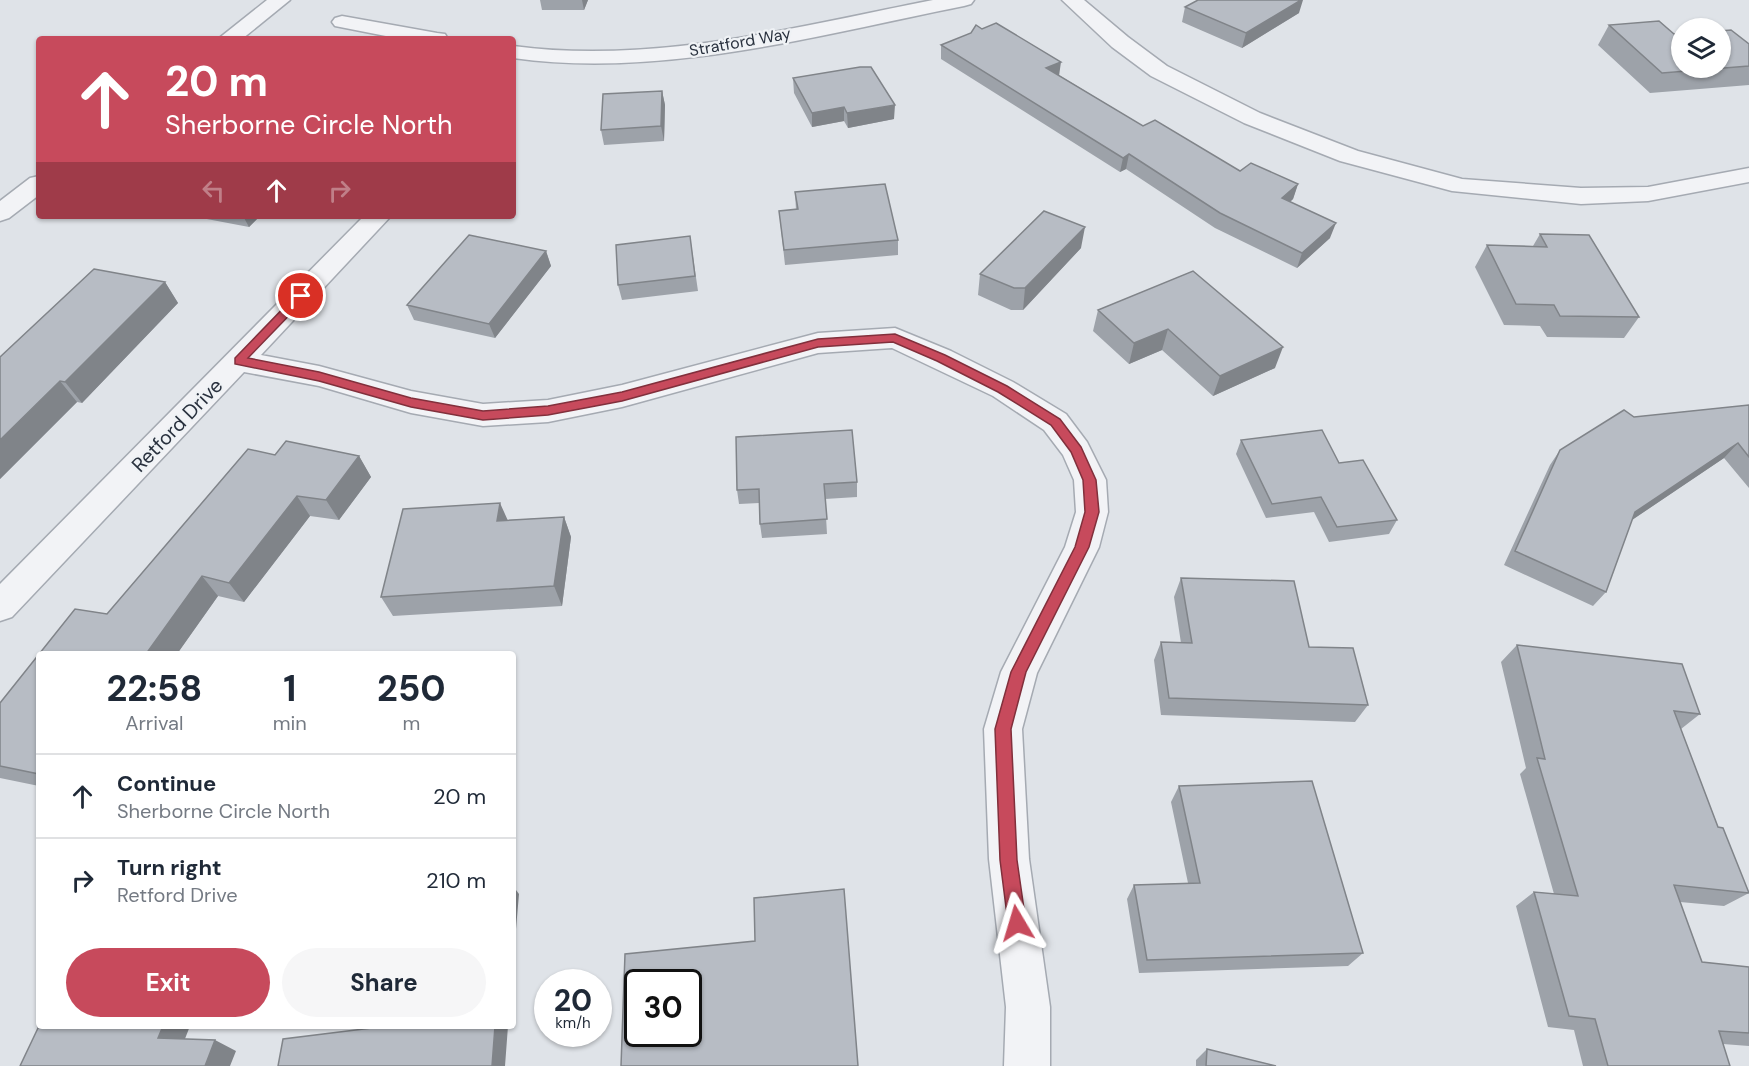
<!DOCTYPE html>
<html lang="en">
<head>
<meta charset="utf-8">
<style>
	body { margin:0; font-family:"DM Sans",sans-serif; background:#f6f6f7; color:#1f2937; height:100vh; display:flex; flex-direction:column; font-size:22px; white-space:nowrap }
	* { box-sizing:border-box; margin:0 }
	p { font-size:20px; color:#747a83 }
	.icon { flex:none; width:33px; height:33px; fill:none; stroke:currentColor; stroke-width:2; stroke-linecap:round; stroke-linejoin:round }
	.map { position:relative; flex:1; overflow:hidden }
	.details { position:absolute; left:36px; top:651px; width:480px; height:378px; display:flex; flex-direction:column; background:#fff; border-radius:6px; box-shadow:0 2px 4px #0004 }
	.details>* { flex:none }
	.banner { position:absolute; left:36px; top:36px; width:480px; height:183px; border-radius:6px; box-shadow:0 2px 4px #0004; background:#c74a5c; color:#fff; overflow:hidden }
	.fabs { position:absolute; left:1671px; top:18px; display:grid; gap:12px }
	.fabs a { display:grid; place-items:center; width:60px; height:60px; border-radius:50%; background:#fff; box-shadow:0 2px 4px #0004; font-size:30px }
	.speed { position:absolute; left:534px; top:969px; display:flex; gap:12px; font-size:30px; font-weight:700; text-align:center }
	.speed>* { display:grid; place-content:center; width:78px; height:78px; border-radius:50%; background:#fff; box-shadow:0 2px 4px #0004; line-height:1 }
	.speed small { font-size:15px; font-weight:400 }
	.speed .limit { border:3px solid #111; border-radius:9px; background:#fff; color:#111 }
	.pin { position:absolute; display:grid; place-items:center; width:51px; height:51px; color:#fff; margin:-26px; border:3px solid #fff; border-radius:50%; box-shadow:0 2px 6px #0007 }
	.me { position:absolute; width:66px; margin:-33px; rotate:353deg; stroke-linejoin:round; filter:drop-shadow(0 0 4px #0008) }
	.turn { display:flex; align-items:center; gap:21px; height:126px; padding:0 30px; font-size:27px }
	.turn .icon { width:78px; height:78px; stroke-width:2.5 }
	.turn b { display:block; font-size:42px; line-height:51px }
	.lanes { display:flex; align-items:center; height:57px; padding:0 30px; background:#0003; justify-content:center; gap:30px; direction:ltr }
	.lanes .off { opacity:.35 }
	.eta { display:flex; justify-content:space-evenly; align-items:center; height:102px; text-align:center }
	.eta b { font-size:36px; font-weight:700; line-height:42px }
	.button { display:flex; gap:12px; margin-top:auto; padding:12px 30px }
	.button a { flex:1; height:69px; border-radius:36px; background:#c74a5c; color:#fff; font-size:24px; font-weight:700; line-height:69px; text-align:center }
	.button a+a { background:#f6f6f7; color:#1f2937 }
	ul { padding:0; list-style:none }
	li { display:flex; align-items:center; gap:18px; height:84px; padding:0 30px; border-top:2px solid #e0e1e3 }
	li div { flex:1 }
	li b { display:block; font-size:22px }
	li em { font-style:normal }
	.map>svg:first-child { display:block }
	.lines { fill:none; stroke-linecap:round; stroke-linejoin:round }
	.minor-casing { stroke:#a5aab2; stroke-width:3 }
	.minor { fill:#f2f3f6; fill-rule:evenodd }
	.wall { fill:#9da2a9 }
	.shaded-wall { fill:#808489 }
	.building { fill:#b7bcc4; stroke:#808489; stroke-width:1.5; fill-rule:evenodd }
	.route { fill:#c74a5c; stroke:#81303c; stroke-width:1.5 }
	.labels { text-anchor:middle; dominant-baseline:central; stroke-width:4.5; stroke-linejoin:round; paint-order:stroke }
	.far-street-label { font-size:16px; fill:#29313e; stroke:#eff2f5 }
	.street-label { font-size:20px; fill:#29313e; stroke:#eff2f5 }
</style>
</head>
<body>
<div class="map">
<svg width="1749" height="1066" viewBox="0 0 1749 1066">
	<rect width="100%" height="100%" fill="#dfe3e8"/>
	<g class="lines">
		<defs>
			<path id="minor" d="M 267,0 L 290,0 L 242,39 L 218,39 Z
				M 933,0 L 974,0 L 971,4 L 964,6 C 819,35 661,79 513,58 L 513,46 C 654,65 795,27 933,0 Z
				M 1062,0 L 1084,0 L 1128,37 L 1167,66 L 1260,113 L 1358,151 L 1462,179 L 1581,188 L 1648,187 L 1749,168 L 1749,182 L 1648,201 L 1581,204 L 1452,191 L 1340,161 L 1244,123 L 1151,76 L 1112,47 Z
				M 342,16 L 437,33 L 445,34 L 448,39 L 401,39 L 335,26 L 332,22 L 335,18 Z
				M 39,176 L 39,195 L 9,218 L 0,221 L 0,201 L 30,178 Z
				M 364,216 L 391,216 L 261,355 L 319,366 L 411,391 L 483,404 L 548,400 L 622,385 L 818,333 L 895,328 L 951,351 L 1013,382 L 1066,414 L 1087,442 L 1106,480 L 1108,512 L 1099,547 L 1037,673 L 1022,729 L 1029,859 L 1050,1007 L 1050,1066 L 1004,1066 L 1006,1007 L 989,859 L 984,729 L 1001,672 L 1065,547 L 1076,512 L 1074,480 L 1063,455 L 1044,430 L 993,396 L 892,348 L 818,353 L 622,407 L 548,422 L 483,426 L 411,413 L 319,386 L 244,372 L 12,617 L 0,621 L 0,584 Z"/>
		</defs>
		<use href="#minor" class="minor-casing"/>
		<use href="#minor" class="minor"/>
	</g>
	<path class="wall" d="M 540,0 L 588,0 L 584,10 L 542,10 Z
		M 1185,7 L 1299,13 L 1242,48 L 1182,22 Z
		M 1609,25 L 1749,44 L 1749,85 L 1650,93 L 1598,45 Z
		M 941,45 L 1059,75 L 1143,126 L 1240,171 L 1298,184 L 1293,199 L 1290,202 L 1330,238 L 1297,268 L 1215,228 L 1126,169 L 1120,172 L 941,59 Z
		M 793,78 L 894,119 L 848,128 L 844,121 L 812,127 L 794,93 Z
		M 662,91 L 665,105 L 664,141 L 604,145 L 601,130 Z
		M 795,192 L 898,240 L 898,255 L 785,265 L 779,211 L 796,210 Z
		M 191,216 L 260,216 L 249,227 Z
		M 1540,234 L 1639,317 L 1624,338 L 1547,337 L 1540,326 L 1504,325 L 1475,267 L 1487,245 L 1533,246 Z
		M 690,236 L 698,291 L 622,300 L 618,285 Z
		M 1081,248 L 1023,310 L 1011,310 L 978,295 L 980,274 Z
		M 546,251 L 551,266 L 495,338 L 414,320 L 407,305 Z
		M 1193,271 L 1275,368 L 1213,396 L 1162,350 L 1129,364 L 1093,331 L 1098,310 Z
		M 165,282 L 178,303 L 82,403 L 77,402 L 0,479 L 0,357 Z
		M 1749,405 L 1749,488 L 1724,458 L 1632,520 L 1606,592 L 1593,606 L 1504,565 L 1550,465 L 1560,450 L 1634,417 Z
		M 1241,440 L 1339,463 L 1397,520 L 1389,534 L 1329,542 L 1314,512 L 1266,518 L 1236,454 Z
		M 286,441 L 359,456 L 371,477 L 339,520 L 310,516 L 244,602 L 218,596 L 177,654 L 39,654 L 39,786 L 0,778 L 0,703 L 75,609 L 107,614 L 248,449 L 275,455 Z
		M 857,482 L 857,497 L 825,499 L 827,534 L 762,538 L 760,524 L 759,503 L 739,504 L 737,490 Z
		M 564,517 L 571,537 L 562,606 L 393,616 L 381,597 L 507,520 Z
		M 1181,578 L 1309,647 L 1368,705 L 1355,722 L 1161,715 L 1154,660 L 1161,642 L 1181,643 L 1174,597 Z
		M 1517,645 L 1700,714 L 1681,729 L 1718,827 L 1749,893 L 1724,906 L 1680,902 L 1702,962 L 1749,967 L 1749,1046 L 1723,1044 L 1730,1066 L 1583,1066 L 1574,1030 L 1548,1027 L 1516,906 L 1534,892 L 1554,894 L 1520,774 L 1526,768 L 1501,662 Z
		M 1179,786 L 1363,953 L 1348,966 L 1139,973 L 1127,899 L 1134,885 L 1188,883 L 1171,802 Z
		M 1207,1049 L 1276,1066 L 1196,1066 L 1196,1060 Z"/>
	<path class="shaded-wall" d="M 582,0 L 588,0 L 584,10 Z
		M 1301,0 L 1303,0 L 1299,13 L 1242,48 L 1246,33 Z
		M 1061,62 L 1059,76 L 1046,68 Z
		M 662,91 L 665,105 L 664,141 L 661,126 Z
		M 895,105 L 894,119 L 848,128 L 847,113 Z
		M 844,107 L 844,121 L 812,127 L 812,113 Z
		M 1129,154 L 1126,169 L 1120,172 L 1123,158 Z
		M 1298,184 L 1293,199 L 1277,213 L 1282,198 Z
		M 243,216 L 260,216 L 249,227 Z
		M 1336,223 L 1330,238 L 1297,268 L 1302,253 Z
		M 1085,227 L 1081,248 L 1023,310 L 1025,288 Z
		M 546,251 L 551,266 L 495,338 L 489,324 Z
		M 165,282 L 178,303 L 82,403 L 65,382 Z
		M 1168,329 L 1162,350 L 1129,364 L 1134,343 Z
		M 1283,347 L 1275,368 L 1213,396 L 1220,376 Z
		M 60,381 L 77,402 L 0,479 L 0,440 Z
		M 1738,443 L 1724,458 L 1623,526 L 1635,512 Z
		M 359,456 L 371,477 L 339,520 L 326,500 Z
		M 297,496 L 310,516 L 244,602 L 229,583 Z
		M 500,503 L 509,523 L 497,521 Z
		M 564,517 L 571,537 L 562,606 L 554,586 Z
		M 202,576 L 218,596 L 177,654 L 146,654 Z
		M 513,886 L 519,894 L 513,964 Z
		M 163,1026 L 190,1026 L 181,1049 L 158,1038 Z
		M 495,1026 L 508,1026 L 505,1066 L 492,1066 Z
		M 215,1040 L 236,1051 L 230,1066 L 205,1066 Z"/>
	<path class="building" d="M 1198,0 L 1301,0 L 1246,33 L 1185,7 Z
		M 1659,21 L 1674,34 L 1682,34 L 1682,68 L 1720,68 L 1720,31 L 1731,30 L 1749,44 L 1749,66 L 1662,73 L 1609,25 Z
		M 996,23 L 1061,62 L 1046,68 L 1143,126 L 1155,120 L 1240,171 L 1251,163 L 1298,184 L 1282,198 L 1336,223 L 1302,253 L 1220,213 L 1129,154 L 1123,158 L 941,45 L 971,33 L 976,25 L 982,29 Z
		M 860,67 L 871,67 L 895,105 L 847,113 L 844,107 L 812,113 L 793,78 Z
		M 662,91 L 661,126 L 601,130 L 603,94 Z
		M 885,184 L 898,240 L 784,250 L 779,211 L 798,209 L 795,192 Z
		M 1044,211 L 1085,227 L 1025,288 L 1014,288 L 980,274 Z
		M 1540,234 L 1589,235 L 1639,317 L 1560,316 L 1554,305 L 1516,304 L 1487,245 L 1547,247 Z
		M 469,235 L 546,251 L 489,324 L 407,305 Z
		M 690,236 L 695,276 L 618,285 L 616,245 Z
		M 94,269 L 165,282 L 65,382 L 60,381 L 0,440 L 0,357 Z
		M 1193,271 L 1283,347 L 1220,376 L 1168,329 L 1134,343 L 1098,310 Z
		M 1749,405 L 1749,457 L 1738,443 L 1635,512 L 1606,592 L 1515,551 L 1560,450 L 1624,410 L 1634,417 Z
		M 852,430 L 857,482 L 824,484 L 827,519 L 760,524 L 759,489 L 737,490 L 736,437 Z
		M 1322,430 L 1339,463 L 1363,460 L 1397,520 L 1337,527 L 1321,497 L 1272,504 L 1241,440 Z
		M 286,441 L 359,456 L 326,500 L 297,496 L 229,583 L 202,576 L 146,654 L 39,654 L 39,774 L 0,766 L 0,703 L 75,609 L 107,614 L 248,449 L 275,455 Z
		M 500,503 L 497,521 L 564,517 L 554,586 L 381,597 L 403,509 Z
		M 1181,578 L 1294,581 L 1309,647 L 1353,648 L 1368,705 L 1169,698 L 1161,642 L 1192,643 Z
		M 1517,645 L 1682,664 L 1700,714 L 1674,711 L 1718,827 L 1723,828 L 1749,893 L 1674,885 L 1702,962 L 1749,967 L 1749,1033 L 1719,1031 L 1730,1066 L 1608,1066 L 1595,1019 L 1569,1016 L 1534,892 L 1578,896 L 1537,758 L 1545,759 Z
		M 1312,781 L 1363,953 L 1147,960 L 1134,885 L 1200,883 L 1179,786 Z
		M 844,889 L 858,1066 L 621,1066 L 625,954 L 755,941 L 754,898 ZM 638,982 L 688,982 L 688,1034 L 638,1034 Z
		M 39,1026 L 163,1026 L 158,1038 L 215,1040 L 205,1066 L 20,1066 Z
		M 388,1026 L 495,1026 L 492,1066 L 278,1066 L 283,1039 Z
		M 1207,1049 L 1276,1066 L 1206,1066 Z"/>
	<path class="route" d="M 301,293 L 307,296 L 305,299 L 248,358 L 319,372 L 411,398 L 483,411 L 548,406 L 622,392 L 818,339 L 895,334 L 945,355 L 1007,386 L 1060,419 L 1081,447 L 1096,480 L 1099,512 L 1089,547 L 1026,672 L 1011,729 L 1017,860 L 1026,923 L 1023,929 L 1017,932 L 1011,929 L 1008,923 L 1000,860 L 995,729 L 1011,672 L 1075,547 L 1085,512 L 1083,480 L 1071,452 L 1051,425 L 998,392 L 937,361 L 893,342 L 818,347 L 622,401 L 548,415 L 483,420 L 411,407 L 319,381 L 235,364 L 235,358 L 297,294 Z"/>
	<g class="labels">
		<g class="far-street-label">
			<text transform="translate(740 42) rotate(-10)">Stratford Way</text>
		</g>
		<g class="street-label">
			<text transform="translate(177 425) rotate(-46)">Retford Drive</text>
		</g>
	</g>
</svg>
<div class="fabs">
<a><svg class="icon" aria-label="layers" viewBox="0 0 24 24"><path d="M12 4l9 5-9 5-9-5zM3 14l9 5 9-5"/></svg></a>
</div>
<div class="speed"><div>20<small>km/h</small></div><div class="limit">30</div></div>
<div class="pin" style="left:301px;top:296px;background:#d93025"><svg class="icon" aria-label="arrive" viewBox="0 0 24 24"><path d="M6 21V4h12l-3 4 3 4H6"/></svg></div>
<svg class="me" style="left:1017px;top:923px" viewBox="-20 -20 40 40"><path d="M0-17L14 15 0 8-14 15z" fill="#c74a5c" stroke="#fff" stroke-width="4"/></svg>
<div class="banner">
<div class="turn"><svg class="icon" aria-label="ahead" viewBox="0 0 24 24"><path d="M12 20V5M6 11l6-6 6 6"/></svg><div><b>20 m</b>Sherborne Circle North</div></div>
<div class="lanes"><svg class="icon off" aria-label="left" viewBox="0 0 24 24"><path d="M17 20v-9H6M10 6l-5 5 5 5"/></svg><svg class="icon" aria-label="ahead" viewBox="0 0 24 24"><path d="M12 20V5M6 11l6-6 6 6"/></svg><svg class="icon off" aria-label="right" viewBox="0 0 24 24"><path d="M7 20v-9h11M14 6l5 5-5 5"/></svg></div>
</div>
<section class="details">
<div class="eta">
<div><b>22:58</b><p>Arrival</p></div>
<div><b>1</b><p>min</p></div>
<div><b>250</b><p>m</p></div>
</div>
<ul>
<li><svg class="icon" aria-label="ahead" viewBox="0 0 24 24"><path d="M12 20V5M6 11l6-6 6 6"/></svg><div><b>Continue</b><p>Sherborne Circle North</p></div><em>20 m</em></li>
<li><svg class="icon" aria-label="right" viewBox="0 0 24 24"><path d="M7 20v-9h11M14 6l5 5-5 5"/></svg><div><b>Turn right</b><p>Retford Drive</p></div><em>210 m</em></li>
</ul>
<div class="button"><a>Exit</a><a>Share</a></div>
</section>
</div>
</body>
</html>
